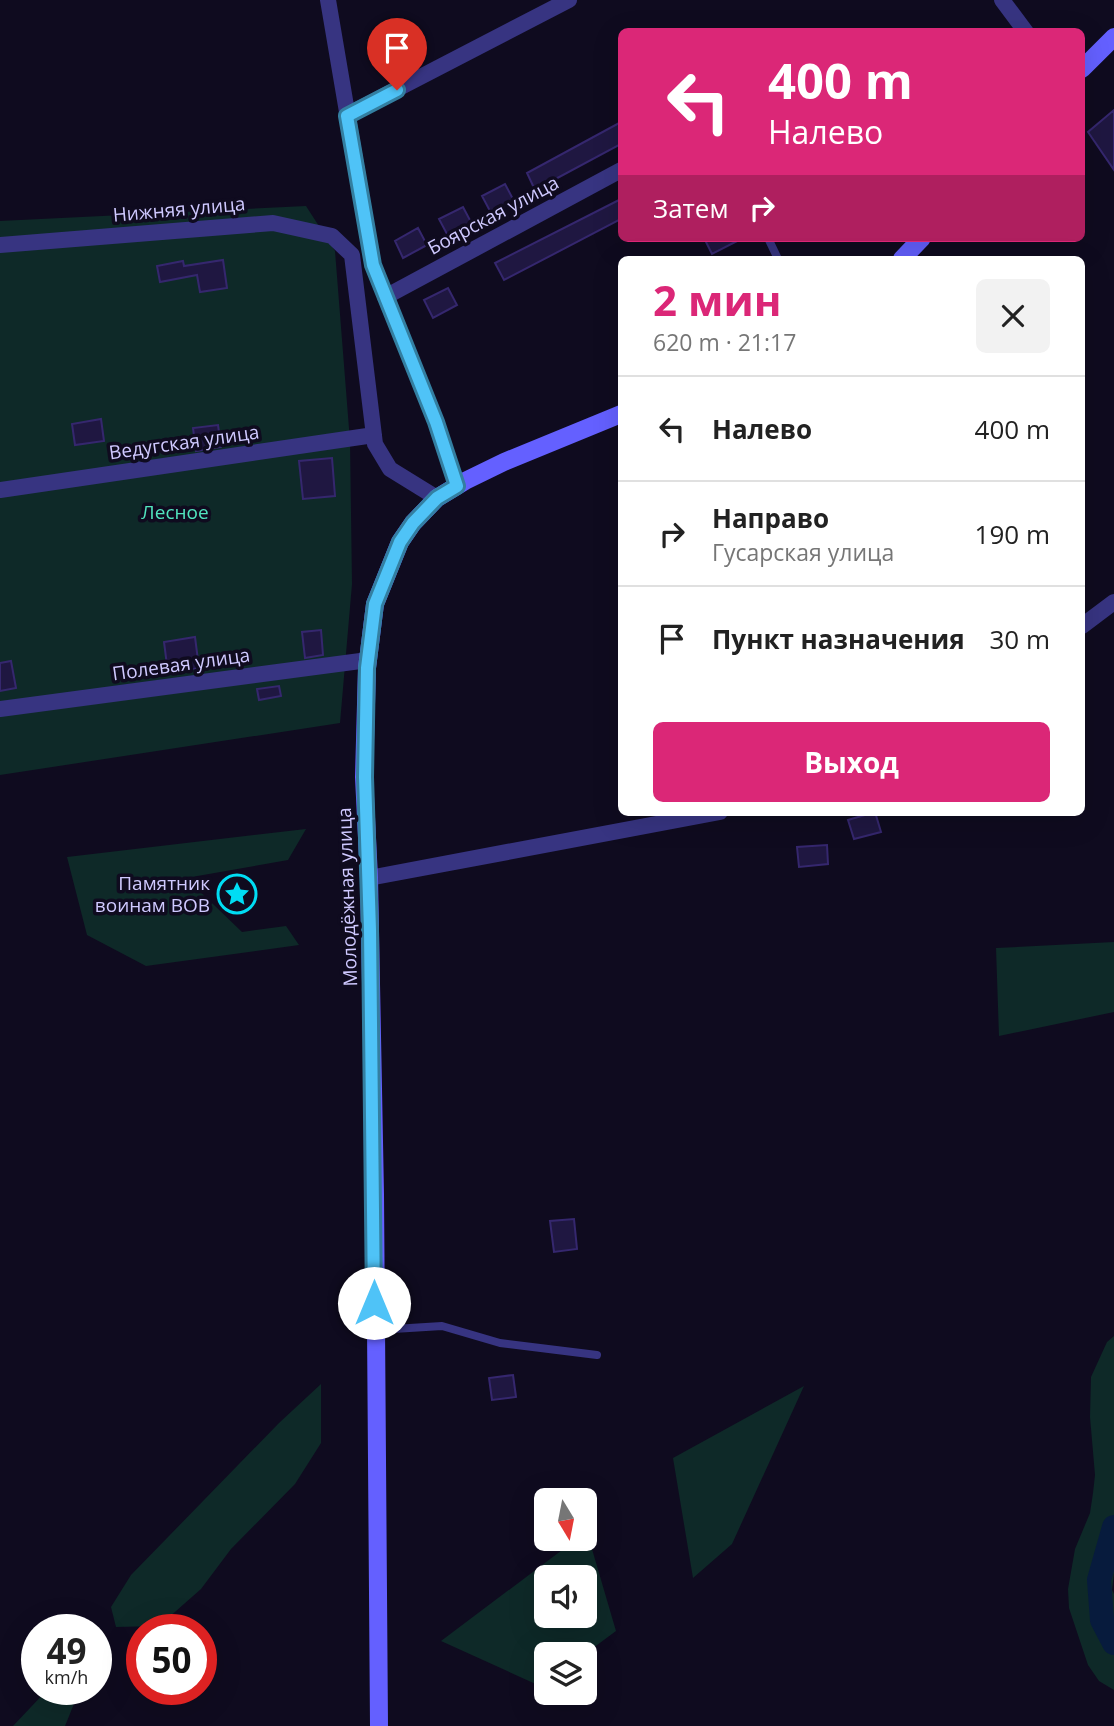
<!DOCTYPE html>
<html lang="ru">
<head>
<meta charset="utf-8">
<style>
	body { margin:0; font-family:"Open Sans",sans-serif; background:#f2f2f2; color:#222; height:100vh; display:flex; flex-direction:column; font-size:26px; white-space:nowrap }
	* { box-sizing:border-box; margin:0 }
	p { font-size:23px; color:#767676 }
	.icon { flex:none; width:38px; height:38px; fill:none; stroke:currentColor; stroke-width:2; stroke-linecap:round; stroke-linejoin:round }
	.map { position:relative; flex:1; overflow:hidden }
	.panel { position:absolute; left:618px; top:256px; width:467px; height:560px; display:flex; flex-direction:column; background:#fff; border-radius:10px; box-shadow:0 7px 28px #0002 }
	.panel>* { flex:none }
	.guide { position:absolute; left:618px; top:28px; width:467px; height:214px; border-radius:10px; box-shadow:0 7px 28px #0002; background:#db2777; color:#fff; overflow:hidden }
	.needle { width:46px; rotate:170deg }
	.tools { position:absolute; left:534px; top:1488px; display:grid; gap:14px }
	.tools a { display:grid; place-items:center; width:63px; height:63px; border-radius:10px; background:#fff; box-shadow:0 7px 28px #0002; font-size:35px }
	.speed { position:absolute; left:21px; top:1614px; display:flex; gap:14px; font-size:35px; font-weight:700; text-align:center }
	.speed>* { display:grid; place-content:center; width:91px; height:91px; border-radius:50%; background:#fff; box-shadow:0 7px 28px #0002; line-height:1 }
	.speed small { font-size:18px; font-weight:400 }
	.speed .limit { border:10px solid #d22; background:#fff; color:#111 }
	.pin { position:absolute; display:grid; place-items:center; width:60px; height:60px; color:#fff; margin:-72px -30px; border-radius:50% 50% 50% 0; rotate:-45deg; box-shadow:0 0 7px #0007 }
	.pin .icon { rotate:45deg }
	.me { position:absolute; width:77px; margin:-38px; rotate:0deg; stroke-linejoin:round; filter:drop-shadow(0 0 5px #0008) }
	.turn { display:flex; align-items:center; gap:24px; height:147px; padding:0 35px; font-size:32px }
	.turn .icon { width:91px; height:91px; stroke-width:2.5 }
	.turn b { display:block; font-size:49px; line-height:60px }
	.then { display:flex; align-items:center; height:66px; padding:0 35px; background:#0003; gap:14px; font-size:26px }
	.round { display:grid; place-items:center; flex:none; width:74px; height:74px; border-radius:10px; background:#f2f2f2 }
	.headline { display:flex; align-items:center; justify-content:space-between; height:119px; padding:0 35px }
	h1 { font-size:42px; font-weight:700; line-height:52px; color:#db2777 }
	.primary-button { display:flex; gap:14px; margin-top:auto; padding:14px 35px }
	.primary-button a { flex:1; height:80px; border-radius:10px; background:#db2777; color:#fff; font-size:28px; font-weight:700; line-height:80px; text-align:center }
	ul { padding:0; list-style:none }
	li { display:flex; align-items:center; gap:21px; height:105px; padding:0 35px; border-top:2px solid #e0e0e0 }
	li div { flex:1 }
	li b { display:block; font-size:26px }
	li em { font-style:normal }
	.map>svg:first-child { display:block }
	.green { fill:#0e2928; fill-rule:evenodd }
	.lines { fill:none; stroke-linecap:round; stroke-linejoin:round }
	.river { stroke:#071b3d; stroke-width:24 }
	.building { fill:#1f1741; stroke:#35276e; stroke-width:2 }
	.service { stroke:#373481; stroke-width:8 }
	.minor { stroke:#373481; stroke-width:16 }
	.secondary { stroke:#6460ff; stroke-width:18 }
	.route-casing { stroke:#337fa1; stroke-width:18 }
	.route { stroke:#4fc3f7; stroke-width:12 }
	.labels { text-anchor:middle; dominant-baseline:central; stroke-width:7; stroke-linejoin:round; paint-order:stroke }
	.street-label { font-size:19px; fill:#cfc9ff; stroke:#0f0b1f }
	.park-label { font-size:19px; fill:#51e4be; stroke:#0f0b1f }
	.poi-label { font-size:19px; fill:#cfc9ff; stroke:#0f0b1f; text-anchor:end }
</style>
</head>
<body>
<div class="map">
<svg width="1114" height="1726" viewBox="0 0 1114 1726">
	<rect width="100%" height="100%" fill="#0f0b1f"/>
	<path class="green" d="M 306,206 L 335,251 L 350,441 L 352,584 L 340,723 L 0,775 L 0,221 Z
		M 306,829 L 288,860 L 186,878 L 242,932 L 286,926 L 299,945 L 146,966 L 87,935 L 67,857 Z
		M 1114,942 L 1114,1012 L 999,1036 L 996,948 Z
		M 1114,1336 L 1114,1573 L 1112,1590 L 1114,1594 L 1114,1690 L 1099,1681 L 1088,1665 L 1069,1608 L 1068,1589 L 1075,1549 L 1090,1513 L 1093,1493 L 1095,1475 L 1090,1417 L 1091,1377 L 1107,1342 Z
		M 321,1384 L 321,1443 L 295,1484 L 231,1549 L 201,1589 L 159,1626 L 116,1627 L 111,1607 L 131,1575 L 279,1423 Z
		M 804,1386 L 732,1544 L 693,1578 L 673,1458 Z
		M 587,1532 L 616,1631 L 585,1654 L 546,1654 L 546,1682 L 540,1686 L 441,1641 L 578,1538 L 584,1538 ZM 546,1577 L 584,1577 L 584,1615 L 546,1615 Z
		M 48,1689 L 80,1689 L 65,1726 L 13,1726 Z"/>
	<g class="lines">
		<path class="river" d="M 1114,1527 L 1099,1580 L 1102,1620 L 1114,1643"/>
	</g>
	<path class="building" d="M 1114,110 L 1114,170 L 1088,132 Z
		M 621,122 L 621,144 L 535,190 L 527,173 Z
		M 505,184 L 514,201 L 491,213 L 482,196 Z
		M 621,199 L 621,219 L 504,280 L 495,263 Z
		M 463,207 L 472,224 L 448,236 L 439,219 Z
		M 418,228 L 427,245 L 403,258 L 395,241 Z
		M 704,238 L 743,238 L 712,254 Z
		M 223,260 L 227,288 L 200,292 L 197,275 L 160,282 L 157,266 L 183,261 L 184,266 Z
		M 448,288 L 457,305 L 433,318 L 424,300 Z
		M 101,419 L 104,441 L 75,445 L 72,424 Z
		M 218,425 L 221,447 L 196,451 L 193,428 Z
		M 332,458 L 335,496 L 303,499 L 299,461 Z
		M 321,630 L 323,655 L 305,658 L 302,632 Z
		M 195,637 L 199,668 L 168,673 L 164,642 Z
		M 11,661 L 16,688 L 0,691 L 0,663 Z
		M 279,686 L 281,696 L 259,700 L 257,689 Z
		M 875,812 L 881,832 L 854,839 L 848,820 Z
		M 827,845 L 828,864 L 799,867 L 797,847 Z
		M 574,1219 L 577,1249 L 554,1252 L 550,1221 Z
		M 513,1375 L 516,1397 L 492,1400 L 489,1378 Z"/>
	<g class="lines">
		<path class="service" d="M 768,238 L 778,259
			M 377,1330 L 442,1326 L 500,1343 L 597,1355"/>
		<path class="minor" d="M 328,0 L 373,265 L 436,422 L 457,486
			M 1002,0 L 1026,32
			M 347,115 L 569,0
			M 0,245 L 273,223 L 332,236 L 352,255 L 375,444 L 390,469 L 437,498
			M 385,297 L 621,170
			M 0,490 L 374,435
			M 1082,626 L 1114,602
			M 0,709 L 368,660
			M 369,878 L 720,812"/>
		<path class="secondary" d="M 1082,69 L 1114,37
			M 902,259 L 922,238
			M 379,1726 L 375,1194 L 369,878 L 364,777 L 367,668 L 375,604 L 400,542 L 413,523 L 437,498 L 465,481 L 504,462 L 621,414"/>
	</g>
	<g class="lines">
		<defs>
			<path id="route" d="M 374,1303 L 370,930 L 365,777 L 367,668 L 375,604 L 400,542 L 413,523 L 437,498 L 457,486 L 436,422 L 373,265 L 347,116 L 397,90"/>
		</defs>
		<use href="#route" class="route-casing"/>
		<use href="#route" class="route"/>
	</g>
	<defs>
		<symbol id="sight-ring" viewBox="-11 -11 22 22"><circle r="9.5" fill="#0f0b1f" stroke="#00ddf4" stroke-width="1.5"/><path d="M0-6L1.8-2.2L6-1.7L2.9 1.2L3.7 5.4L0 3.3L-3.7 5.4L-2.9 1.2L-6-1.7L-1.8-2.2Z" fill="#00ddf4"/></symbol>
	</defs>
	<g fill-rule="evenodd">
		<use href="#sight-ring" x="215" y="872" width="44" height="44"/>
	</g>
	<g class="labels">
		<g class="street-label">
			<text transform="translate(179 209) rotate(-5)">Нижняя улица</text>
			<text transform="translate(493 215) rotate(-28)">Боярская улица</text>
			<text transform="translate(184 442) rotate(-8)">Ведугская улица</text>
			<text transform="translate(181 664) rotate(-8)">Полевая улица</text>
			<text transform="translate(347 897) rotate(-92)">Молодёжная улица</text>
		</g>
		<g class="park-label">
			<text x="175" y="512">Лесное</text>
		</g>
		<g class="poi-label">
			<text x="210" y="883">Памятник<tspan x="210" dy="22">воинам ВОВ</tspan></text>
		</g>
	</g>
</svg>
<div class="tools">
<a><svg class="needle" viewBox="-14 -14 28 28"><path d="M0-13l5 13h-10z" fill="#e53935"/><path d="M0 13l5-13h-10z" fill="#767676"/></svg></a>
<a><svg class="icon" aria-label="sound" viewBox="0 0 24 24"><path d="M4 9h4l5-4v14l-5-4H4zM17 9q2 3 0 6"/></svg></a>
<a><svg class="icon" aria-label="layers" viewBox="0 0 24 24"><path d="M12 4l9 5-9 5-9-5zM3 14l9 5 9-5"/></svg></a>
</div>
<div class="speed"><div>49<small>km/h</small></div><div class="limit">50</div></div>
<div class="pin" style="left:397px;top:90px;background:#d93025"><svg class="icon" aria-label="arrive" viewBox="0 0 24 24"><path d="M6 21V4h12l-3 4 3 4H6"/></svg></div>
<svg class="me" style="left:374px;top:1303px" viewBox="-20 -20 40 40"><circle r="19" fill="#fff"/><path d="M0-13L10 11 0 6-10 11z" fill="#4fc3f7"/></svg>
<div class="guide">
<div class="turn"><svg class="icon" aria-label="left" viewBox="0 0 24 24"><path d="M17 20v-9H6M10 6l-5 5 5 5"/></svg><div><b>400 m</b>Налево</div></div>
<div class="then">Затем<svg class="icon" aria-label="right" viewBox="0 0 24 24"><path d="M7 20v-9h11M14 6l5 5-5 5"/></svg></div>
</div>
<section class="panel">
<div class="headline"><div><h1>2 мин</h1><p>620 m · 21:17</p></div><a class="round"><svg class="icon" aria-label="close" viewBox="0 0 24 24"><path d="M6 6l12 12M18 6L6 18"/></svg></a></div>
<ul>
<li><svg class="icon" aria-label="left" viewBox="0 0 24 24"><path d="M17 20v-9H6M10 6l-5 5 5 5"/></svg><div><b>Налево</b></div><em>400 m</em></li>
<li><svg class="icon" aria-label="right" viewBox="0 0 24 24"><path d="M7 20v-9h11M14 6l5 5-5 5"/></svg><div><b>Направо</b><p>Гусарская улица</p></div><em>190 m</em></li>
<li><svg class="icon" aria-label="arrive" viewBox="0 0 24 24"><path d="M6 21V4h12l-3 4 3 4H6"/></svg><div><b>Пункт назначения</b></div><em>30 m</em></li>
</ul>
<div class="primary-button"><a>Выход</a></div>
</section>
</div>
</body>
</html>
